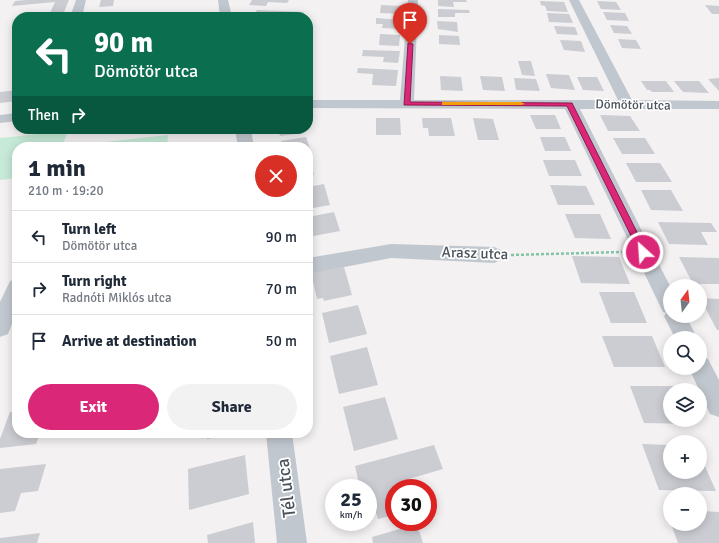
<!DOCTYPE html>
<html lang="en">
<head>
<meta charset="utf-8">
<style>
	body { margin:0; font-family:Signika,sans-serif; background:#f2f2f3; color:#1f2937; height:100vh; display:flex; flex-direction:column; font-size:15px; white-space:nowrap }
	* { box-sizing:border-box; margin:0 }
	p { font-size:13px; color:#747a83 }
	.icon { flex:none; width:22px; height:22px; fill:none; stroke:currentColor; stroke-width:2; stroke-linecap:round; stroke-linejoin:round }
	.map { position:relative; flex:1; overflow:hidden }
	.sheet { position:absolute; left:12px; top:142px; width:301px; height:296px; display:flex; flex-direction:column; background:#fff; border-radius:16px; box-shadow:0 2px 10px #0003 }
	.sheet>* { flex:none }
	.banner { position:absolute; left:12px; top:12px; width:301px; height:122px; border-radius:16px; box-shadow:0 2px 10px #0003; background:#0b6e4f; color:#fff; overflow:hidden }
	.needle { width:26px; rotate:15deg }
	.controls { position:absolute; left:663px; top:279px; display:grid; gap:8px }
	.controls a { display:grid; place-items:center; width:44px; height:44px; border-radius:50%; background:#fff; box-shadow:0 2px 10px #0003; font-size:20px }
	.speed { position:absolute; left:325px; top:479px; display:flex; gap:8px; font-size:20px; font-weight:700; text-align:center }
	.speed>* { display:grid; place-content:center; width:52px; height:52px; border-radius:50%; background:#fff; box-shadow:0 2px 10px #0003; line-height:1 }
	.speed small { font-size:10px; font-weight:400 }
	.speed .limit { border:6px solid #d22; background:#fff; color:#111 }
	.pin { position:absolute; display:grid; place-items:center; width:34px; height:34px; color:#fff; margin:-41px -17px; border-radius:50% 50% 50% 0; rotate:-45deg; box-shadow:0 0 4px #0007 }
	.pin .icon { rotate:45deg }
	.me { position:absolute; width:44px; margin:-22px; rotate:334deg; stroke-linejoin:round; filter:drop-shadow(0 0 3px #0008) }
	.turn { display:flex; align-items:center; gap:14px; height:84px; padding:0 16px; font-size:18px }
	.turn .icon { width:52px; height:52px; stroke-width:2.5 }
	.turn b { display:block; font-size:28px; line-height:34px }
	.then { display:flex; align-items:center; height:38px; padding:0 16px; background:#0003; gap:8px; font-size:15px }
	.round { display:grid; place-items:center; flex:none; width:42px; height:42px; border-radius:21px; background:#f2f2f3 }
	.summary { display:flex; align-items:center; justify-content:space-between; height:68px; padding:0 16px }
	h1 { font-size:24px; font-weight:800; line-height:30px }
	.cta { display:flex; gap:8px; margin-top:auto; padding:8px 16px }
	.cta a { flex:1; height:46px; border-radius:24px; background:#db2777; color:#fff; font-size:16px; font-weight:800; line-height:46px; text-align:center }
	.cta a+a { background:#f2f2f3; color:#1f2937 }
	ul { padding:0; list-style:none }
	li { display:flex; align-items:center; gap:12px; height:52px; padding:0 16px; border-top:1px solid #e0e1e3 }
	li div { flex:1 }
	li b { display:block; font-size:15px }
	li em { font-style:normal }
	.map>svg:first-child { display:block }
	.green { fill:#c6ead7 }
	.building { fill:#cbcdd3 }
	.lines { fill:none; stroke-linecap:round; stroke-linejoin:round }
	.path { stroke:#82c4a8; stroke-width:2.5; stroke-dasharray:3 2; stroke-linecap:butt }
	.street { fill:#c1c7ce; fill-rule:evenodd }
	.route { fill:#db2777; stroke:#8e194d }
	.slow { fill:#f59e0b }
	.labels { text-anchor:middle; dominant-baseline:central; stroke-width:3.5; stroke-linejoin:round; paint-order:stroke }
	.far-street-label { font-size:13px; fill:#4b535c; stroke:#fff }
	.street-label { font-size:15px; fill:#4b535c; stroke:#fff }
	.near-street-label { font-size:18px; fill:#4b535c; stroke:#fff }
</style>
</head>
<body>
<div class="map">
<svg width="719" height="543" viewBox="0 0 719 543">
	<rect width="100%" height="100%" fill="#f3f1f1"/>
	<path class="green" d="M 68,131 L 62,147 L 17,147 L 17,178 L 0,180 L 0,138 Z
		M 168,135 L 167,147 L 94,147 L 95,143 Z"/>
	<path class="building" d="M 27,0 L 69,0 L 64,12 L 50,13 L 55,2 L 12,6 L 15,1 Z
		M 101,0 L 114,0 L 113,6 L 99,7 Z
		M 252,0 L 289,0 L 287,3 L 268,2 L 266,6 L 249,5 Z
		M 438,0 L 466,0 L 467,2 L 453,2 L 454,7 L 438,6 Z
		M 540,1 L 564,2 L 568,12 L 547,11 L 545,6 L 541,5 Z
		M 597,1 L 616,2 L 621,10 L 601,9 Z
		M 381,5 L 403,6 L 403,14 L 380,13 Z
		M 705,5 L 719,6 L 719,14 L 712,14 Z
		M 438,9 L 469,10 L 470,13 L 455,13 L 455,17 L 438,17 Z
		M 257,10 L 304,12 L 302,17 L 271,15 L 270,17 L 253,17 Z
		M 209,12 L 210,17 L 188,17 L 188,14 Z
		M 603,12 L 625,13 L 629,21 L 607,20 Z
		M 547,13 L 569,14 L 573,23 L 549,22 Z
		M 376,18 L 402,20 L 401,29 L 382,28 L 383,24 L 376,24 Z
		M 437,21 L 457,22 L 458,32 L 438,29 Z
		M 610,25 L 627,26 L 632,34 L 614,33 Z
		M 554,26 L 575,27 L 578,35 L 557,34 Z
		M 380,34 L 400,35 L 399,46 L 379,45 Z
		M 439,35 L 459,36 L 460,45 L 439,44 Z
		M 618,39 L 636,40 L 641,49 L 622,48 Z
		M 560,40 L 581,41 L 585,52 L 564,50 Z
		M 363,50 L 400,51 L 398,63 L 383,62 L 384,57 L 362,56 Z
		M 518,61 L 531,61 L 535,76 L 522,75 Z
		M 358,68 L 398,70 L 396,86 L 372,85 L 373,74 L 357,73 Z
		M 546,74 L 569,75 L 575,90 L 551,88 Z
		M 440,76 L 461,77 L 463,91 L 441,90 Z
		M 480,76 L 502,77 L 505,91 L 483,90 Z
		M 577,77 L 597,77 L 604,91 L 583,90 Z
		M 514,78 L 536,79 L 540,91 L 516,90 Z
		M 719,78 L 719,91 L 708,79 Z
		M 641,81 L 666,81 L 674,92 L 652,92 L 650,90 L 647,90 Z
		M 674,81 L 699,81 L 709,93 L 683,92 Z
		M 17,90 L 17,101 L 0,103 L 0,92 Z
		M 530,115 L 555,115 L 561,129 L 536,129 Z
		M 600,115 L 630,116 L 640,131 L 608,131 Z
		M 376,118 L 400,118 L 401,135 L 376,135 Z
		M 422,118 L 451,118 L 455,136 L 429,136 L 428,128 L 423,128 Z
		M 473,118 L 493,119 L 499,140 L 478,140 Z
		M 278,129 L 302,129 L 303,133 L 280,136 Z
		M 306,137 L 311,151 L 308,151 L 308,147 L 283,147 L 281,141 Z
		M 540,137 L 565,137 L 571,151 L 545,151 Z
		M 613,138 L 645,138 L 655,154 L 622,154 Z
		M 308,160 L 310,160 L 314,175 L 308,176 Z
		M 543,160 L 575,160 L 582,176 L 549,176 Z
		M 626,163 L 660,163 L 672,182 L 636,182 Z
		M 324,184 L 330,205 L 308,209 L 308,187 Z
		M 550,185 L 586,186 L 595,205 L 558,205 Z
		M 641,190 L 671,190 L 683,211 L 651,210 Z
		M 334,212 L 340,231 L 308,237 L 308,217 Z
		M 565,214 L 600,214 L 611,239 L 575,238 Z
		M 658,222 L 711,223 L 717,232 L 701,232 L 708,245 L 669,244 Z
		M 572,256 L 619,257 L 630,284 L 581,283 Z
		M 679,257 L 719,258 L 719,284 L 693,284 Z
		M 344,267 L 352,295 L 324,301 L 323,298 L 317,299 L 311,273 Z
		M 599,292 L 634,292 L 647,323 L 611,323 Z
		M 700,298 L 719,299 L 719,330 L 717,330 Z
		M 358,305 L 367,334 L 329,343 L 322,313 Z
		M 602,336 L 652,336 L 665,367 L 614,367 Z
		M 367,347 L 378,385 L 339,394 L 330,356 Z
		M 630,386 L 673,386 L 674,390 L 670,390 L 670,420 L 688,420 L 689,424 L 644,423 Z
		M 385,397 L 398,439 L 354,451 L 343,407 Z
		M 17,411 L 17,433 L 40,433 L 36,444 L 0,448 L 0,439 L 10,412 Z
		M 207,433 L 230,433 L 230,434 L 207,439 Z
		M 642,444 L 670,445 L 670,472 L 700,472 L 700,455 L 716,491 L 659,490 Z
		M 434,445 L 443,469 L 402,481 L 404,488 L 394,488 L 394,515 L 378,519 L 376,513 L 368,515 L 368,488 L 360,488 L 355,466 Z
		M 245,455 L 249,494 L 189,510 L 188,469 Z
		M 46,464 L 38,491 L 21,493 L 15,511 L 0,513 L 0,469 Z
		M 700,511 L 719,512 L 719,543 L 678,543 L 671,524 L 700,524 Z
		M 253,522 L 255,543 L 208,543 L 207,535 Z
		M 417,524 L 423,543 L 373,543 L 372,537 Z
		M 40,533 L 37,543 L 0,543 L 0,538 Z"/>
	<g class="lines">
		<path class="path" d="M 511,255 L 622,252"/>
		<path class="street" d="M 76,0 L 86,0 L 82,17 L 70,17 Z
			M 218,0 L 228,0 L 232,17 L 220,17 Z
			M 408,0 L 418,0 L 414,100 L 618,100 L 569,0 L 579,0 L 632,100 L 719,101 L 719,109 L 580,109 L 670,286 L 670,316 L 686,316 L 697,338 L 675,338 L 664,316 L 666,313 L 663,312 L 565,109 L 308,108 L 308,100 L 400,100 Z
			M 17,113 L 17,121 L 0,123 L 0,115 Z
			M 235,129 L 251,129 L 254,147 L 238,147 Z
			M 391,244 L 494,247 L 501,250 L 504,255 L 501,260 L 494,263 L 391,258 L 308,274 L 308,258 Z
			M 17,279 L 17,312 L 8,334 L 0,337 L 0,302 L 10,281 Z
			M 700,356 L 708,359 L 719,380 L 719,417 L 710,414 L 689,368 L 700,368 Z
			M 266,433 L 292,433 L 307,543 L 277,543 Z"/>
	</g>
	<path class="route" d="M 408,43 L 413,44 L 410,102 L 572,103 L 647,252 L 646,254 L 643,255 L 639,252 L 567,106 L 404,105 Z"/>
	<path class="slow" d="M 442,102 L 521,102 L 525,104 L 521,105 L 442,105 Z"/>
	<g class="labels">
		<g class="far-street-label">
			<text transform="translate(633 105) rotate(1)">Dömötör utca</text>
		</g>
		<g class="street-label">
			<text transform="translate(475 253) rotate(2)">Arasz utca</text>
		</g>
		<g class="near-street-label">
			<text transform="translate(286 488) rotate(-97)">Tél utca</text>
		</g>
	</g>
</svg>
<div class="controls">
<a><svg class="needle" viewBox="-14 -14 28 28"><path d="M0-13l5 13h-10z" fill="#e53935"/><path d="M0 13l5-13h-10z" fill="#747a83"/></svg></a>
<a><svg class="icon" aria-label="search" viewBox="0 0 24 24"><circle cx="10" cy="10" r="6"/><path d="M15 15l6 6"/></svg></a>
<a><svg class="icon" aria-label="layers" viewBox="0 0 24 24"><path d="M12 4l9 5-9 5-9-5zM3 14l9 5 9-5"/></svg></a>
<a>+</a>
<a>−</a>
</div>
<div class="speed"><div>25<small>km/h</small></div><div class="limit">30</div></div>
<div class="pin" style="left:410px;top:44px;background:#d93025"><svg class="icon" aria-label="arrive" viewBox="0 0 24 24"><path d="M6 21V4h12l-3 4 3 4H6"/></svg></div>
<svg class="me" style="left:643px;top:252px" viewBox="-20 -20 40 40"><circle r="17" fill="#db2777" stroke="#fff" stroke-width="3"/><path d="M0-11L8 9 0 5-8 9z" fill="#fff"/></svg>
<div class="banner">
<div class="turn"><svg class="icon" aria-label="left" viewBox="0 0 24 24"><path d="M17 20v-9H6M10 6l-5 5 5 5"/></svg><div><b>90 m</b>Dömötör utca</div></div>
<div class="then">Then<svg class="icon" aria-label="right" viewBox="0 0 24 24"><path d="M7 20v-9h11M14 6l5 5-5 5"/></svg></div>
</div>
<section class="sheet">
<div class="summary"><div><h1>1 min</h1><p>210 m · 19:20</p></div><a class="round" style="background:#d93025;color:#fff"><svg class="icon" aria-label="close" viewBox="0 0 24 24"><path d="M6 6l12 12M18 6L6 18"/></svg></a></div>
<ul>
<li><svg class="icon" aria-label="left" viewBox="0 0 24 24"><path d="M17 20v-9H6M10 6l-5 5 5 5"/></svg><div><b>Turn left</b><p>Dömötör utca</p></div><em>90 m</em></li>
<li><svg class="icon" aria-label="right" viewBox="0 0 24 24"><path d="M7 20v-9h11M14 6l5 5-5 5"/></svg><div><b>Turn right</b><p>Radnóti Miklós utca</p></div><em>70 m</em></li>
<li><svg class="icon" aria-label="arrive" viewBox="0 0 24 24"><path d="M6 21V4h12l-3 4 3 4H6"/></svg><div><b>Arrive at destination</b></div><em>50 m</em></li>
</ul>
<div class="cta"><a>Exit</a><a>Share</a></div>
</section>
</div>
</body>
</html>
